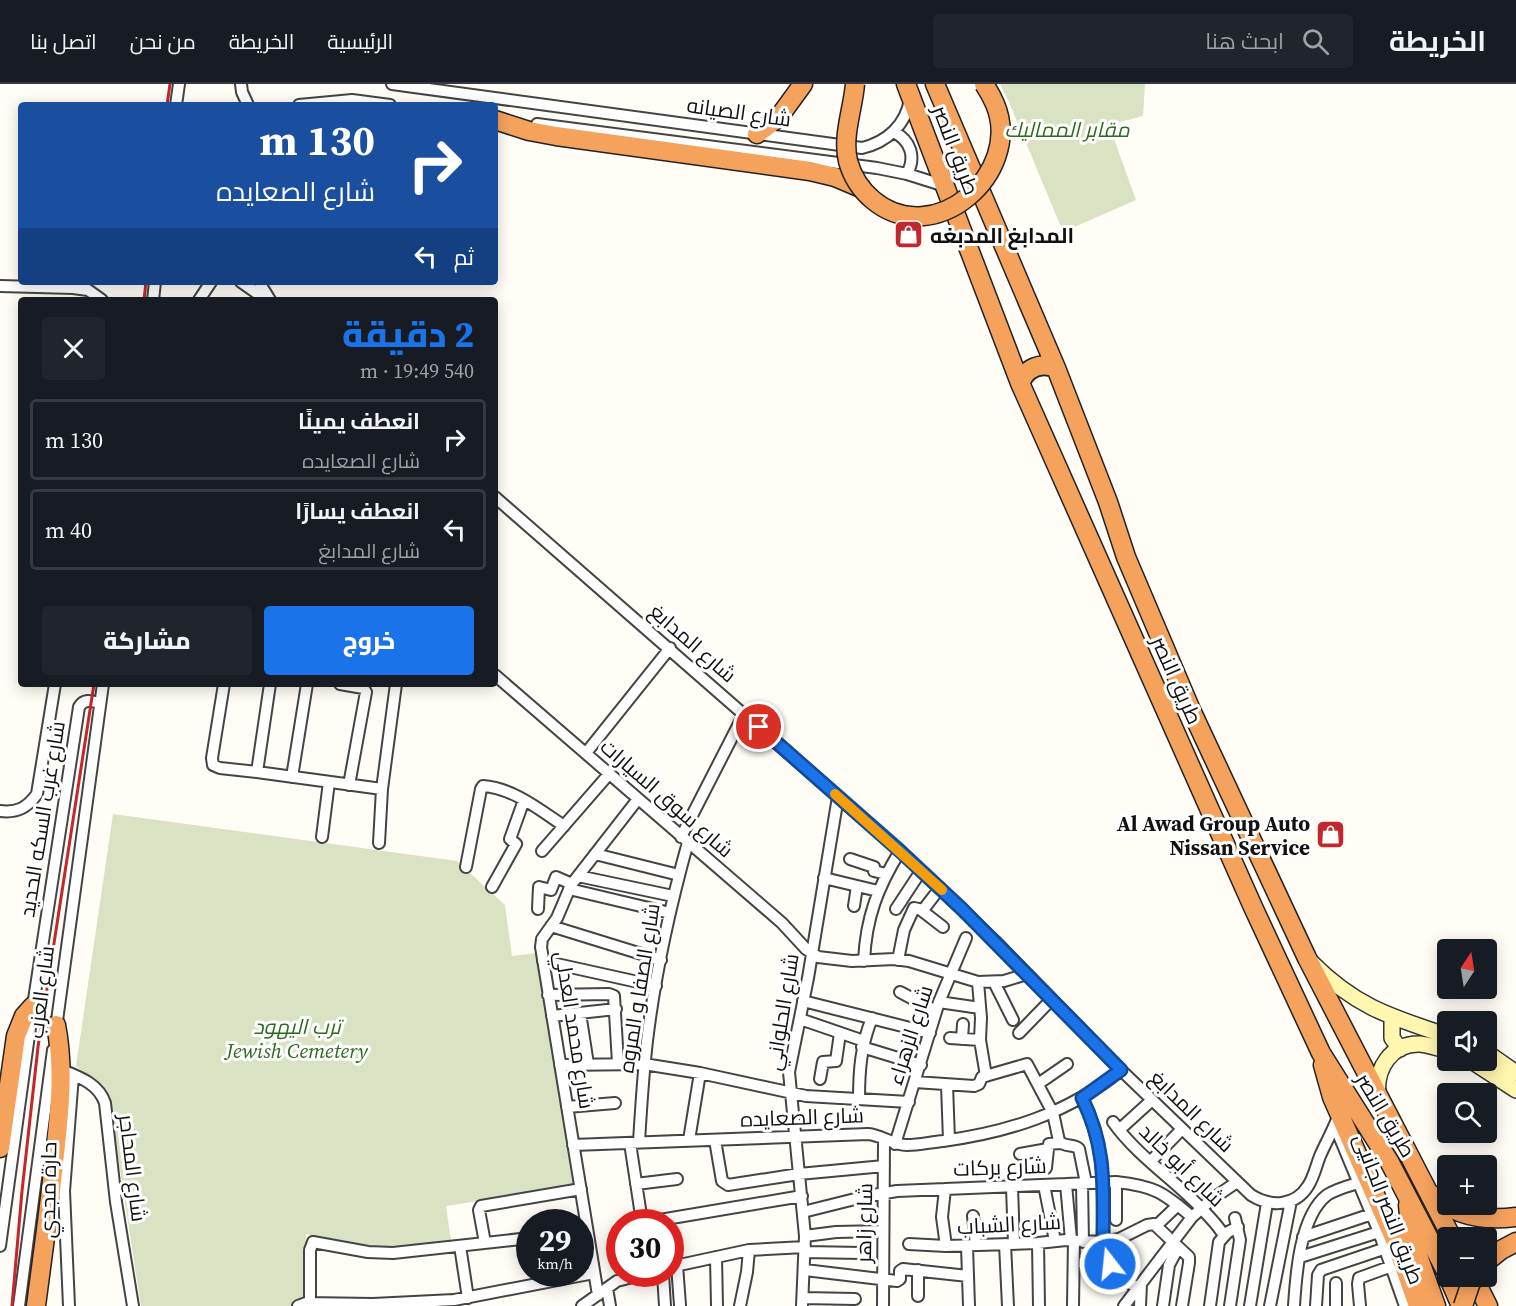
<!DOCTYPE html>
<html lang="ar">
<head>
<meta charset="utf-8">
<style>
	body { margin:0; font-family:"Source Serif 4",Cairo,serif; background:#20242c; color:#f1f3f6; direction:rtl; height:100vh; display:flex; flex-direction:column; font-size:22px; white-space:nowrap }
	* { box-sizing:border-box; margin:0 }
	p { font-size:20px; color:#9ea1a6 }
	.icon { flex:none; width:33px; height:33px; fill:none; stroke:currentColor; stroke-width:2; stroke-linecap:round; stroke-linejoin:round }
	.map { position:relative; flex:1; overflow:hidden; direction:ltr }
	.side { position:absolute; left:18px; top:213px; width:480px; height:390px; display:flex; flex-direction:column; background:#171b24; border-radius:6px; box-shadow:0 3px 15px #0003; direction:rtl }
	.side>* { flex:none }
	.banner { position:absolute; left:18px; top:18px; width:480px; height:183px; border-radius:6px; box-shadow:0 3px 15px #0003; direction:rtl; background:#1a4fa0; color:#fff; overflow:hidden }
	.needle { width:39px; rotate:12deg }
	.fabs { position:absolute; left:1437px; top:855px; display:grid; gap:12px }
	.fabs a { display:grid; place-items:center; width:60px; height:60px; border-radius:6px; background:#171b24; box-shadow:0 3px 15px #0003; font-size:30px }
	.speed { position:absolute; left:516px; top:1125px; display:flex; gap:12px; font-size:30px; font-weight:700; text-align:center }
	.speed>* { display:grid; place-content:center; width:78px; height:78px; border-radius:50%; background:#171b24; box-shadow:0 3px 15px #0003; line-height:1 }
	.speed small { font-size:15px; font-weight:400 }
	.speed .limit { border:9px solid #d22; background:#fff; color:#111 }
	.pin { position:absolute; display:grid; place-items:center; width:51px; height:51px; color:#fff; margin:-26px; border:3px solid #fff; border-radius:50%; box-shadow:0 2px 6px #0007 }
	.me { position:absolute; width:66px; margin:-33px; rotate:344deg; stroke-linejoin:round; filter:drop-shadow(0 0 4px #0008) }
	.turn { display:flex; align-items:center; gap:21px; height:126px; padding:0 24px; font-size:27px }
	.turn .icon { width:78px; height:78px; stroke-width:2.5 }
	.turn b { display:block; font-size:42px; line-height:51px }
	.then { display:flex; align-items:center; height:57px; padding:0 24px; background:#0003; gap:12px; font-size:22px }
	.round { display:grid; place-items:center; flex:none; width:63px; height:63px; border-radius:6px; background:#20242c }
	.headline { display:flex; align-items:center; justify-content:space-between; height:102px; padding:0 24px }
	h1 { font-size:36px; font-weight:800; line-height:45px; color:#1a73e8 }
	.button { display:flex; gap:12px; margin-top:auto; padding:12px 24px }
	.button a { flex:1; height:69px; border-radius:6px; background:#1a73e8; color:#fff; font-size:24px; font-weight:800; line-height:69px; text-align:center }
	.button a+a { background:#20242c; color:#f1f3f6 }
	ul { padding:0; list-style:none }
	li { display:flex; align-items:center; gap:18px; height:81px; margin:0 12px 9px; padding:0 12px; border:3px solid #363941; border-radius:6px }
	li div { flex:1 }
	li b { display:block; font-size:22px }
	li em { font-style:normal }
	header { display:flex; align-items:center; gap:36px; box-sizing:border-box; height:84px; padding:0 30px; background:#171b24; border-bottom:2px solid #363941 }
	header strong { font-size:28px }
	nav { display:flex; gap:33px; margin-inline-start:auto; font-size:21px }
	.search { width:420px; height:54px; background:#20242c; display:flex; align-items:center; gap:15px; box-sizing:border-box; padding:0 21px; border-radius:6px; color:#9ea1a6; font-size:22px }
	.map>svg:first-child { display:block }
	.cemetery { fill:#d9e3c4 }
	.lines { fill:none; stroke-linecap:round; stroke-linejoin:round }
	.street-casing { stroke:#444; stroke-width:14 }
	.secondary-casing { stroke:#333; stroke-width:18 }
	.highway-casing { stroke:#222; stroke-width:21 }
	.street { stroke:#fff; stroke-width:10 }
	.secondary { stroke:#fff6b0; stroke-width:15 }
	.highway { stroke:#f5a25d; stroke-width:18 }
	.rail { stroke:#c4262e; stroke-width:3 }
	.highway-bridge-casing { stroke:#222; stroke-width:21; stroke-linecap:butt }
	.highway-bridge { stroke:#f5a25d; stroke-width:18 }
	.route-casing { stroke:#114b97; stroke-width:15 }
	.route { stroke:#1a73e8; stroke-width:10 }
	.slow { stroke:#f59e0b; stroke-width:10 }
	.labels { text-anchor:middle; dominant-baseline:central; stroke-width:6; stroke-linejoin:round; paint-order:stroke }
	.street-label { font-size:21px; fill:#111; stroke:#fff }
	.park-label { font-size:21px; font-style:italic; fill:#2f6b1f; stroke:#fff }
	.poi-label { font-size:21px; font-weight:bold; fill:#111; stroke:#fff; text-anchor:start }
</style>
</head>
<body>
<header>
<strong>الخريطة</strong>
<div class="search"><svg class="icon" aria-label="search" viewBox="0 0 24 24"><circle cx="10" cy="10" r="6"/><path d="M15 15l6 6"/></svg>ابحث هنا</div>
<nav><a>الرئيسية</a><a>الخريطة</a><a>من نحن</a><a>اتصل بنا</a></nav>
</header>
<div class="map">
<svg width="1516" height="1222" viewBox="0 0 1516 1222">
	<rect width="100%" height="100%" fill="#fffdf5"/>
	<path class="cemetery" d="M 1000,0 L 1145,0 L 1143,32 L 1109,41 L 1136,116 L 1063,148 L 1009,18 Z
		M 113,730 L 457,777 L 505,821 L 512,872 L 537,869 L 574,1102 L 446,1122 L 451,1157 L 403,1163 L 368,1163 L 306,1150 L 305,1214 L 293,1217 L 293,1222 L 141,1222 L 108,1009 L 76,982 Z"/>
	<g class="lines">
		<defs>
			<path id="street" d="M 241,0 L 242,8 L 248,21
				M 392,0 L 862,64 C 887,58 906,41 910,15
				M 176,21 L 179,0
				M 299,21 L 352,16 L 390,21
				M 537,40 L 877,84 L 907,90 L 945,102
				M 894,48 C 911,57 916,73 907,90
				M 241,198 L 267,216
				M 259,198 L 270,216
				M 0,202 L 73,204 L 88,206 L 102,216
				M 153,216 L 155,198
				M 199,216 L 211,198
				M 495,413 L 900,767 L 995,857 L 1121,986 L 1251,1111 C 1270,1123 1295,1123 1308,1102 C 1314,1093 1316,1082 1320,1072 C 1326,1058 1334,1045 1339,1030
				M 495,591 L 782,839 L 806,865 L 818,873 L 852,877 L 894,875 L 909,877 L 978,898 L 1004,897 L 1027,890
				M 224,600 L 212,674 L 213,681 L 220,684 L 257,688
				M 270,600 L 257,688 L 382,705 L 379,759
				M 340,600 L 363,604 L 366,608 L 349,701
				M 586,669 L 670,564
				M 292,693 L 307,600
				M 382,705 L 396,600
				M 0,727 C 17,729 27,724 37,710 L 55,600
				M 322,753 L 329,698
				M 681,753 L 744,630
				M 542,767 L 609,690
				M 595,770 L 679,791
				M 850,775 L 874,783 L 874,787 L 886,790
				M 466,783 L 481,705 L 483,702 C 513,704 540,726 564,742
				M 578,792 L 673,812
				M 824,794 L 878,807
				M 492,803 L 516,760 L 510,755 L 524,716
				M 569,805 L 670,829
				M 854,822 L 857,802
				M 538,825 L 539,803 L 551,806 L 556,793 L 572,800
				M 896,825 L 921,787
				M 921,826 L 943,843
				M 551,842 L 661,876
				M 898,876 L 904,846 L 914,824 L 923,826 L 940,804
				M 543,877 L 656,902
				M 864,877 C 866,833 878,803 900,767
				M 978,898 L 981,934 L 980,956 L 986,992
				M 994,898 L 1013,936
				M 900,908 L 936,927
				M 548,911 L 609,910 L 614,912 L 618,979
				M 803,917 L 930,949
				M 939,918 L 980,924
				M 580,929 L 588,980
				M 552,932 L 616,925
				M 800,935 L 864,957
				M 56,944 L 103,600
				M 1019,949 L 1052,915
				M 950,954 L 980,956
				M 962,955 L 963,940
				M 862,963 L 921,981
				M 560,981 L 644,980 L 700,989 L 806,1012 L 909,1018
				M 57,984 C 76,992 98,998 105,1019 L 116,1118 L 133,1222
				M 820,995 L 823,978 L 836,977 L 840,949
				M 915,998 L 974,1002 L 979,1000 L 982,993 L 1027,980 L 1053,1029 L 1059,1057 C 1065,1064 1074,1059 1079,1065 L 1086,1099
				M 1038,1000 L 1067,980
				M 947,1001 L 949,1056
				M 1082,1014 C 1107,1064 1103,1104 1103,1158
				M 859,1015 C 859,986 861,961 872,934
				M 567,1023 L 615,1019
				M 1113,1038 C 1137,1072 1175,1096 1203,1126 C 1210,1134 1219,1142 1224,1152
				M 1335,1042 L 1379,1148 L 1405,1222
				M 1119,1046 L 1152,1016
				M 689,1056 L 700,989
				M 715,1056 L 722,1097 L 728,1101 L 799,1090 L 884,1082
				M 639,1058 C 641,1025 643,991 647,957 C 655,890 670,823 688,758
				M 630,1059 L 642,1138
				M 895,1060 L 939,918 L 966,854
				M 573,1061 L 868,1050 C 882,1051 892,1061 907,1061 C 919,1061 931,1058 943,1057 C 1009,1048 1069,1029 1121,986
				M 1020,1070 L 1048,1065 L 1049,1060 L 1060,1059
				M 1151,1077 L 1182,1045
				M 1046,1084 L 1048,1065
				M 1116,1098 L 1116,1136
				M 1082,1099 L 1083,1158
				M 636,1100 L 677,1095
				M 1066,1100 L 1071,1156
				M 1044,1101 L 1055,1157
				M 1012,1103 L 1014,1160
				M 945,1105 L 942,1133 L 946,1162
				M 803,1128 L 867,1112 L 897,1107 L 1116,1098 C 1154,1102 1163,1108 1192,1133
				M 973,1132 L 976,1161
				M 648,1138 L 802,1112
				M 1156,1142 L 1178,1121
				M 805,1152 L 836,1148 L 883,1147
				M 1303,1153 L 1372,1130
				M 1107,1158 C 1111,1186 1113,1190 1138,1204
				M 485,1159 L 479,1126 L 481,1122 L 581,1105
				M 1038,1159 L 1039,1222
				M 909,1160 L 946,1162 L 1038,1159 L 1066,1156 L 1103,1158 L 1119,1155 L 1147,1141 L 1154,1140 L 1189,1173 L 1189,1179 L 1182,1222
				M 1005,1160 L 1008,1222
				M 0,1162 L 33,922 L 79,623 C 84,614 92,617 100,619
				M 460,1162 L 468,1214
				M 967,1162 L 969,1222
				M 805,1168 L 862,1169
				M 716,1173 L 717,1222
				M 1300,1173 L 1379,1148
				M 677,1181 L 680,1221
				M 670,1183 L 749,1166 L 805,1163
				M 805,1186 L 897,1197 L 900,1195 L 900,1187 L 903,1185 L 968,1192
				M 663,1190 L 665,1222
				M 1336,1199 L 1336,1222
				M 607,1204 L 610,1222
				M 598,1211 L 541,863 L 542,855 L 557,834 L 571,801 L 638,715
				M 918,1212 L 918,1186
				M 803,1214 L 855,1215
				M 310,1219 L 310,1166 L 313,1158 L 368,1168 L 393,1169 L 530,1154
				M 19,1222 L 53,966
				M 69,1222 L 64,1107 L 73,991
				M 298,1222 L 306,1219 L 373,1220 L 454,1216 L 594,1189
				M 582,1222 L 617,1197 L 644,1190
				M 740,1222 L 747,1188 L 749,1166
				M 802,1222 L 805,1152 L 789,988 L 808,894 L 838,713
				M 883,1222 L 884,1056
				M 1073,1222 L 1074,1156
				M 1124,1222 L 1192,1133 L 1212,1115 L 1237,1098
				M 1140,1222 L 1141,1200
				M 1163,1222 L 1169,1181 L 1178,1164
				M 1210,1222 L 1219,1158 L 1228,1148 L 1238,1143
				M 1230,1222 L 1240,1156 L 1235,1134
				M 1250,1222 L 1267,1119
				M 1270,1222 L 1291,1117
				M 1294,1222 C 1296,1190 1300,1132 1327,1111 C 1336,1105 1348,1102 1358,1099
				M 1316,1222 L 1318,1191 L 1321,1186 L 1386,1164
				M 1360,1222 L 1358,1200 L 1359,1194 L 1392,1182"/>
			<path id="secondary" d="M 1312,879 C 1356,923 1391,933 1448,952
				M 1392,934 L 1392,954 L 1400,965
				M 1486,968 L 1516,989
				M 1470,976 L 1516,1006
				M 1378,1011 C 1375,985 1391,959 1420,960 C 1429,961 1439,964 1448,967"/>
			<path id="highway" d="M 906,0 L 1020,299 L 1253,823 L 1321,969 L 1389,1077 L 1448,1191
				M 935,0 L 1056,284 L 1108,418 L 1126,473 L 1191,626 L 1307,874 L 1452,1154
				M 495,36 L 529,47 L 556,52 L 810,87 L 835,93 L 861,104
				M 757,50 L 779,33 L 803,0
				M 1020,299 C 1027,283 1040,278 1056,284
				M 1323,981 L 1332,1013 L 1395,1156 L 1418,1222
				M 0,1064 L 16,952 L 24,932 L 33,922
				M 1431,1110 C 1455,1133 1485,1137 1516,1133
				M 1408,1121 L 1411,1152 L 1436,1222
				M 1486,1178 L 1501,1166 L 1516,1158
				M 1448,1192 L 1461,1222
				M 1473,1192 L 1488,1222
				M 36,1222 C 42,1175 49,1127 54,1079 C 59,1032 65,988 56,941"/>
		</defs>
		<use href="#street" class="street-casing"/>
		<use href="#secondary" class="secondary-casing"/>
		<use href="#highway" class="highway-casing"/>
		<use href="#street" class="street"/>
		<use href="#secondary" class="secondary"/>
		<use href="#highway" class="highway"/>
		<path class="rail" d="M 167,21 L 170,0
			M 144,216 L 146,198
			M 12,1222 L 22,1107 L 38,963 L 94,600"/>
		<defs>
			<path id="highway-bridge" d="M 855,0 C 853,25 842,52 848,77 C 852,92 861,106 873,116 C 934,167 1024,89 995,20 C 992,13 988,6 984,0
				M 1463,1222 L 1470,1201 L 1475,1192"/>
		</defs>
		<use href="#highway-bridge" class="highway-bridge-casing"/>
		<use href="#highway-bridge" class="highway-bridge"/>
	</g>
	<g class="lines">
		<defs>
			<path id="route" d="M 759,643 L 900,767 L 962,825 L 1121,986 L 1082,1014 C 1107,1064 1103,1104 1103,1158 L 1107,1158 L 1110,1180"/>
		</defs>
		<use href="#route" class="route-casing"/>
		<use href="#route" class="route"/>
		<path class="slow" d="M 835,710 L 942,806"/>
	</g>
	<defs>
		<symbol id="shop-square" viewBox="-11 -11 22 22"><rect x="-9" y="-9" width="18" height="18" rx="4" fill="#c4262e" stroke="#fff"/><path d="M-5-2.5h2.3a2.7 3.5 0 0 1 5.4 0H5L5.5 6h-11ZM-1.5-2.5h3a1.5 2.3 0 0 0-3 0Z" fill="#fff"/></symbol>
	</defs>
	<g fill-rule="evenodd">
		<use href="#shop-square" x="892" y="134" width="33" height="33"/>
		<use href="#shop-square" x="1314" y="734" width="33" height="33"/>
	</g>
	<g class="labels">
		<g class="street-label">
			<text transform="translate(739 28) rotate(8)">شارع الصيانه</text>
			<text transform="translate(956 66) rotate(69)">طريق النصر</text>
			<text transform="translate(693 559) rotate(41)">شارع المدابغ</text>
			<text transform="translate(1177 596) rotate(66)">طريق النصر</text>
			<text transform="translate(667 714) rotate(41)">شارع سوق السيارات</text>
			<text transform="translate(42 735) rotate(-81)">شارع غرب السكه الحديد</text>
			<text transform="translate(639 904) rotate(-81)">شارع الصفا و المروه</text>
			<text transform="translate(41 908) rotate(-83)">شارع العزب</text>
			<text transform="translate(782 928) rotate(-81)">شارع الحلواني</text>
			<text transform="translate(575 946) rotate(81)">شارع محمد العدلي</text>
			<text transform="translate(910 951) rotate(-72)">شارع الزهراء</text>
			<text transform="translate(1192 1027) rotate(44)">شارع المدابغ</text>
			<text transform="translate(1386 1031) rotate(59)">طريق النصر</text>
			<text transform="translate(802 1033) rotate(-2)">شارع الصعايده</text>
			<text transform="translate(1182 1081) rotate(44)">شارع أبو خالد</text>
			<text transform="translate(1000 1083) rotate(-2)">شارع بركات</text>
			<text transform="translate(133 1084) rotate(83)">شارع المحاجر</text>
			<text transform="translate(48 1106) rotate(-89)">حارة مجدي</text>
			<text transform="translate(1389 1125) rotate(69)">طريق النصر الجانيى</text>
			<text transform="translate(864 1139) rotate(-89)">شارع زاهر</text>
			<text transform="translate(1009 1140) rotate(-3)">شارع الشباب</text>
		</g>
		<g class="park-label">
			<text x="1067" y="45">مقابر المماليك</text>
			<text x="297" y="942">ترب اليهود<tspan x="297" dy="24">Jewish Cemetery</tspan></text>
		</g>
		<g class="poi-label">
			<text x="930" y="151">المدابغ المدبغه</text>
			<text x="1310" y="739" text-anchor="end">Al Awad Group Auto<tspan x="1310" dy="24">Nissan Service</tspan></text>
		</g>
	</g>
</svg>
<div class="fabs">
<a><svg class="needle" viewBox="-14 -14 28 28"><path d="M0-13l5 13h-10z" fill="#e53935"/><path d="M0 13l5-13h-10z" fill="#9ea1a6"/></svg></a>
<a><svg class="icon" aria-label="sound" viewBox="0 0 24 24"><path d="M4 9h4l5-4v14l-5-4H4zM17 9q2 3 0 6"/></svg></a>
<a><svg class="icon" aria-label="search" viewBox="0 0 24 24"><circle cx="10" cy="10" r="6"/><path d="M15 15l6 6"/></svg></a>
<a>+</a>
<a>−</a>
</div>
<div class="speed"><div>29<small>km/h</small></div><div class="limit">30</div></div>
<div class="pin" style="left:759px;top:643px;background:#d93025"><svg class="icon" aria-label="arrive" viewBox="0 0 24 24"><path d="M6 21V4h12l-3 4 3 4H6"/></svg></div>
<svg class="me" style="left:1110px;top:1180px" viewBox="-20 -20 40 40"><circle r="17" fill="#1a73e8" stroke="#fff" stroke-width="3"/><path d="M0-11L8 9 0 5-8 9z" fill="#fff"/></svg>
<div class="banner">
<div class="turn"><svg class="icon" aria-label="right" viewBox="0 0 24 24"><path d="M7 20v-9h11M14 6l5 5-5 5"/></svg><div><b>130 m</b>شارع الصعايده</div></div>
<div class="then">ثم<svg class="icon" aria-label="left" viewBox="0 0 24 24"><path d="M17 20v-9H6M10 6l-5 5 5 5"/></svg></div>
</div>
<section class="side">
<div class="headline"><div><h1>2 دقيقة</h1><p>540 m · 19:49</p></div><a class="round"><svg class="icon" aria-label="close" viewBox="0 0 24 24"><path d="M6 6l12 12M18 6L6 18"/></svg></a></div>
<ul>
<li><svg class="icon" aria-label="right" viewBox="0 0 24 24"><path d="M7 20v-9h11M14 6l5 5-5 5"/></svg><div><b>انعطف يمينًا</b><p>شارع الصعايده</p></div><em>130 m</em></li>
<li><svg class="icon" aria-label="left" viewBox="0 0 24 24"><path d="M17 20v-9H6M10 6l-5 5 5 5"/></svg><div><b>انعطف يسارًا</b><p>شارع المدابغ</p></div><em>40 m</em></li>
</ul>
<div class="button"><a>خروج</a><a>مشاركة</a></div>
</section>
</div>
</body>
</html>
